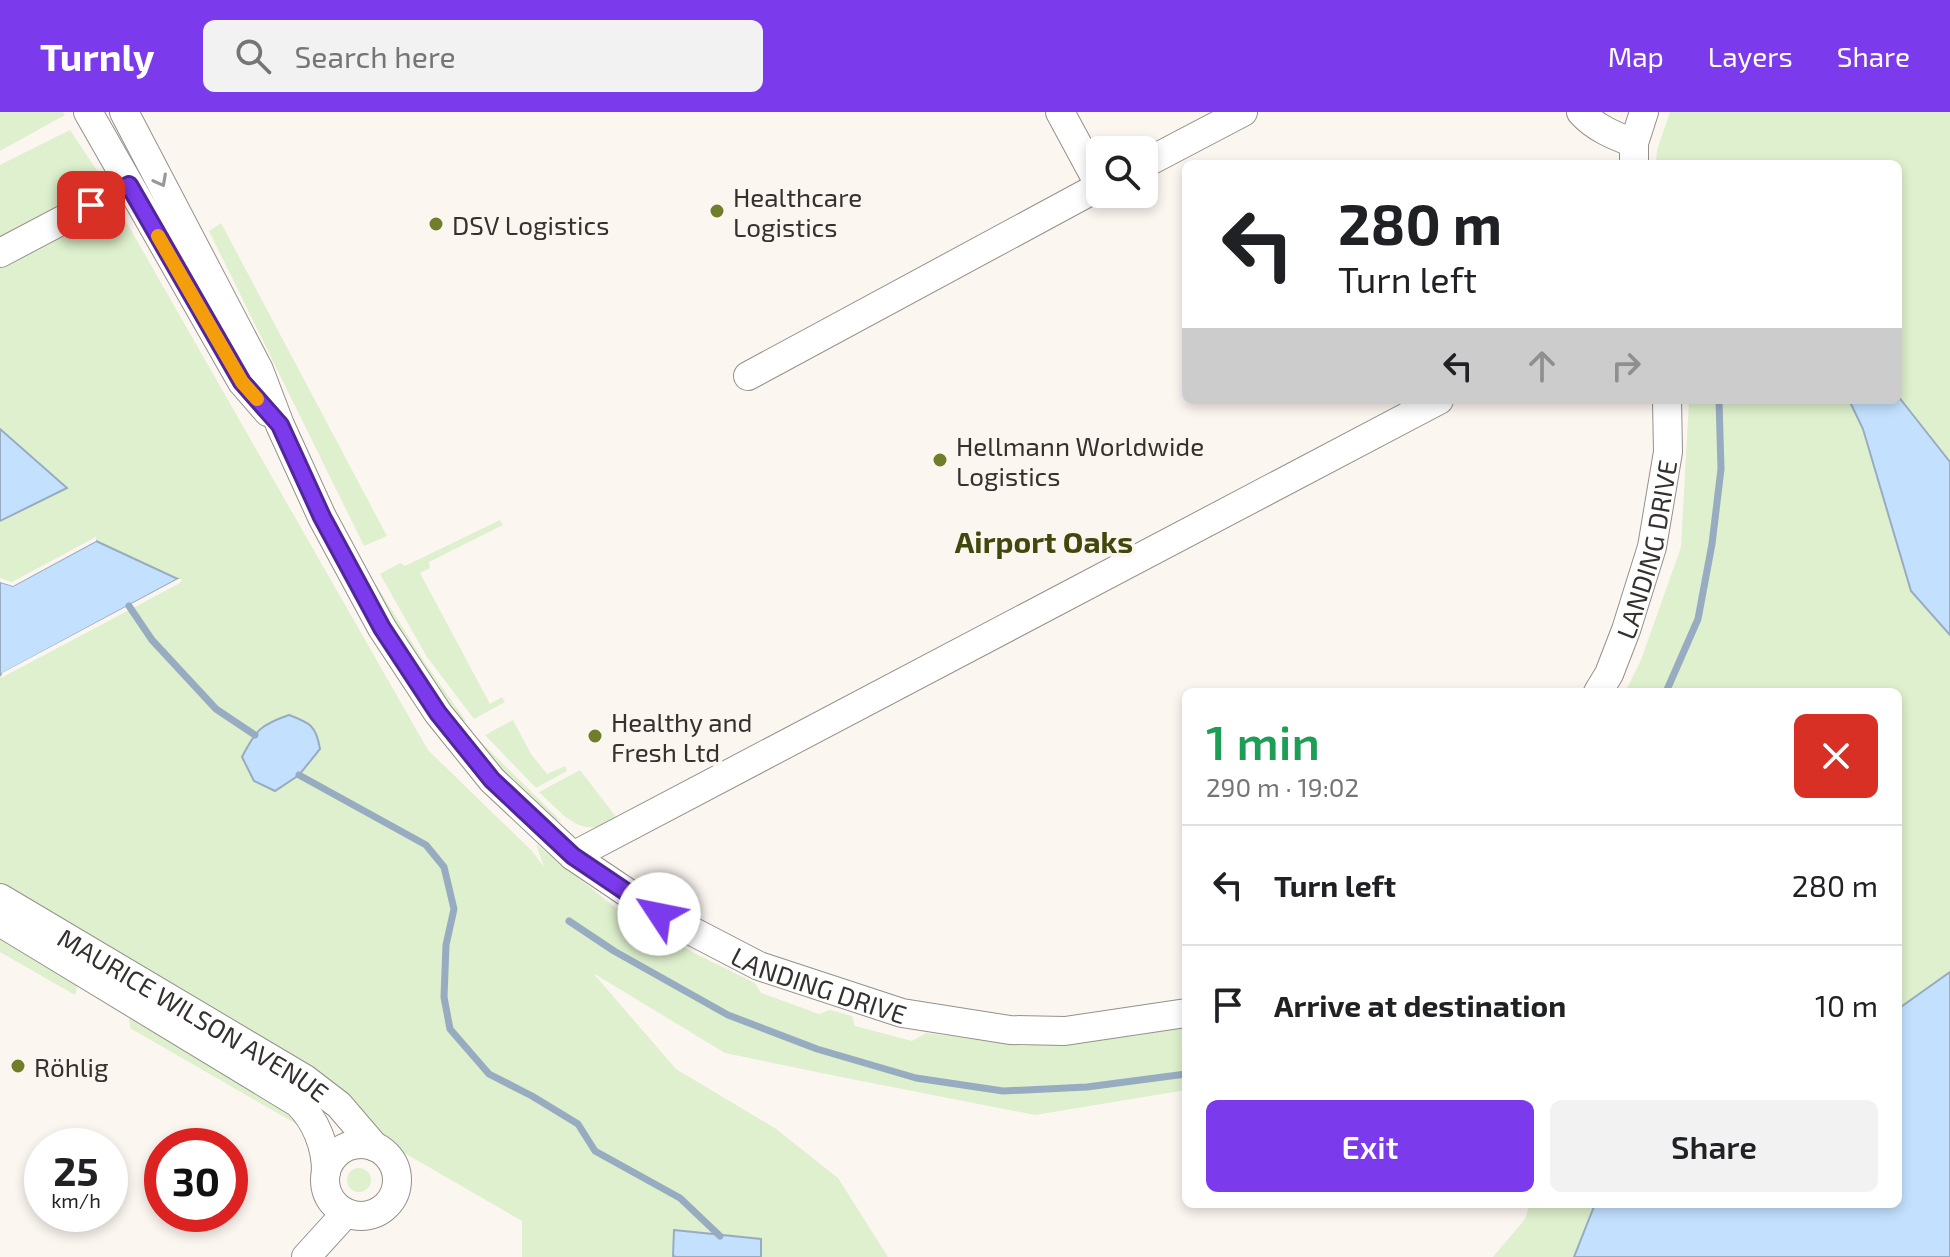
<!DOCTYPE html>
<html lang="en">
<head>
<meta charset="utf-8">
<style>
	body { margin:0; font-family:"Exo 2",sans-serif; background:#f2f2f2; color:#202124; height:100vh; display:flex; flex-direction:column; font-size:30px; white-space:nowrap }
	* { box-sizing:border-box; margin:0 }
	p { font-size:26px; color:#757577 }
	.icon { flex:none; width:44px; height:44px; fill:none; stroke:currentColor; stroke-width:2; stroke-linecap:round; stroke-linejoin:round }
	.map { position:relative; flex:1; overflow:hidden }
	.sheet { position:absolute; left:1182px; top:576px; width:720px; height:520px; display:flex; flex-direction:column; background:#fff; border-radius:12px; box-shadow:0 4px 12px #0003 }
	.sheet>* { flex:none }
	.guide { position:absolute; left:1182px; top:48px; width:720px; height:244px; border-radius:12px; box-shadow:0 4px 12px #0003; background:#fff; color:#202124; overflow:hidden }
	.tools { position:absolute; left:1086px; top:24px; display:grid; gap:16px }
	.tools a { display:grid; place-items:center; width:72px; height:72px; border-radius:12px; background:#fff; box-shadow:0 4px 12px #0003; font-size:40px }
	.speed { position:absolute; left:24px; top:1016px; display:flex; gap:16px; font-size:40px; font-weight:700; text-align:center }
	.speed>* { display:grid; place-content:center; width:104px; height:104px; border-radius:50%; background:#fff; box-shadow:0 4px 12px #0003; line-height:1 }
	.speed small { font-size:20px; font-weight:400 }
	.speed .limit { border:12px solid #d22; background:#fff; color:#111 }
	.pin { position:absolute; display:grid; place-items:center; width:68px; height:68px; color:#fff; margin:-34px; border-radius:16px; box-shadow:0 4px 12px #0006 }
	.me { position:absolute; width:88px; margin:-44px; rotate:304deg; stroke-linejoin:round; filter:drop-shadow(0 0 6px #0008) }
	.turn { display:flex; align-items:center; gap:28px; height:168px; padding:0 24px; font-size:36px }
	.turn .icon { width:104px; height:104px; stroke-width:2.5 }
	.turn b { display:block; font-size:56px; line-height:68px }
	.lanes { display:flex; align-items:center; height:76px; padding:0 24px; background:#0003; justify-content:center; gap:40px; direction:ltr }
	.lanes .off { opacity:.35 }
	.round { display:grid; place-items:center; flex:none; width:84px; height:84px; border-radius:12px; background:#f2f2f2 }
	.headline { display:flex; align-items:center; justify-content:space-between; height:136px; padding:0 24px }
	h1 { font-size:48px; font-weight:600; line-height:60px; color:#1e9e55 }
	.action { display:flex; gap:16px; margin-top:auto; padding:16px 24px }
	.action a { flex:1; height:92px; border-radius:12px; background:#7c3aed; color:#fff; font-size:32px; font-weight:600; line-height:92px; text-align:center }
	.action a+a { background:#f2f2f2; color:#202124 }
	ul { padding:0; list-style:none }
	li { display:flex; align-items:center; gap:24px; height:120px; padding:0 24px; border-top:2px solid #e0e0e0 }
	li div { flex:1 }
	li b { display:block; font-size:30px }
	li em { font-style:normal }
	header { display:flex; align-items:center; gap:48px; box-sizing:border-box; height:112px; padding:0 40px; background:#7c3aed; color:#fff }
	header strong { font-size:38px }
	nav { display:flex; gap:44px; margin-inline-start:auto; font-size:28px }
	.search { width:560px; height:72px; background:#f2f2f2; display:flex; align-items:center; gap:20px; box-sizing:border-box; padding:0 28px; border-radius:12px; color:#757577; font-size:30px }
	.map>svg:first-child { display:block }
	.green { fill:#def0cd }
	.water { fill:#c3e1ff; stroke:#98acc1; stroke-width:2 }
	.pier { fill:#fcf6f1 }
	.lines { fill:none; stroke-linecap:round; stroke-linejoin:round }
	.stream { stroke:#98acc1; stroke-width:7 }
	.minor-casing { stroke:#95908b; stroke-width:30 }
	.minor { stroke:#fff; stroke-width:28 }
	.oneway { stroke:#9a9897 }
	.route-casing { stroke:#51269a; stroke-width:20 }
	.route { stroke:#7c3aed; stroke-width:14 }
	.slow { stroke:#f59e0b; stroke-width:14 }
	.poi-dot { fill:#707d2a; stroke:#fcf6f1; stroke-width:3 }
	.labels { text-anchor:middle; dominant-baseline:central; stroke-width:8; stroke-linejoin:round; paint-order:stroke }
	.poi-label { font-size:26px; fill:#34312f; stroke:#fcf6f1; text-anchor:start }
	.street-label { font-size:26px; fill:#34312f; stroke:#fcf6f1 }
	.quarter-label { font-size:30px; font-weight:bold; fill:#40480d; stroke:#fcf6f1 }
</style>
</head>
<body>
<header>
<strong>Turnly</strong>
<div class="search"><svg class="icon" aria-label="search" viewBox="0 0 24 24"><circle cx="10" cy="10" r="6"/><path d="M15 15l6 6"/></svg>Search here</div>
<nav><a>Map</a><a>Layers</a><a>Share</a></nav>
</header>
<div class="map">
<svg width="1950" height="1145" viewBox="0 0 1950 1145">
	<rect width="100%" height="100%" fill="#fcf6f1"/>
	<path class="green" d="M 0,0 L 63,0 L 65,3 L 0,39 Z
		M 1670,0 L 1950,0 L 1950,350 L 1898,284 L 1898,52 L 1656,52 L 1657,38 Z
		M 70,18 L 96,57 L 428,638 L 532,739 L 544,755 L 536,732 L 616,796 L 694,841 L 755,871 L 761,881 L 819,902 L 830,898 L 852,904 L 855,914 L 912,929 L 926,921 L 1023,934 L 1134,924 L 1186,915 L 1186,978 L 1035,1003 L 841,965 L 725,941 L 593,861 L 676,957 L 776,1017 L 838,1066 L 888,1145 L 761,1145 L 761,1127 L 674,1118 L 673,1144 L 676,1145 L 522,1145 L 522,1109 L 387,1031 L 0,772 L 0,53 Z
		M 221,111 L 387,424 L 364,434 L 209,119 Z
		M 1689,288 L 1849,288 L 1863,317 L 1911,478 L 1950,523 L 1950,860 L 1898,897 L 1898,580 L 1625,580 L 1641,548 L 1681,435 Z
		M 500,408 L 503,413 L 429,450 L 430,456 L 420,461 L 490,592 L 502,585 L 505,590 L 474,607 L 427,545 L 380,462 L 400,451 L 405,454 Z
		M 373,468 L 425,551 L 466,609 L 459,610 L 369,472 Z
		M 513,608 L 531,642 L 547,662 L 565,654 L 567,659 L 536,676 L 485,623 Z
		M 479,628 L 562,710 L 543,701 L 475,631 Z
		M 580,658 L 617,706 C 582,730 564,703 539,680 Z
		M 0,823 L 78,871 L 75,883 L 0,840 Z
		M 129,898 L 284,990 L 305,1017 L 130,916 Z
		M347 1068a12 12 0 1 1 24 0a12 12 0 1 1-24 0Z
		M 1530,1092 L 1595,1092 L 1574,1145 L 1493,1145 L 1525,1107 Z"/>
	<path class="water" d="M 1898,284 L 1950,350 L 1950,523 L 1911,479 L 1863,317 L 1849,288 L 1898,288 Z
		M 0,317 L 67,376 L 0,409 Z
		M 96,429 L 178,467 L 0,563 L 0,470 L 13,474 Z
		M 289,603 C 310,611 316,613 320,637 L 299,663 L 275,679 L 254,669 L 242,645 C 256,618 260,613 289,603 Z
		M 1950,860 L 1950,1145 L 1574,1145 L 1595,1092 L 1898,1092 L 1898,897 Z
		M 674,1118 L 761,1127 L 761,1145 L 676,1145 L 673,1144 Z"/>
	<path class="pier" d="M 96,425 L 96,429 L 13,474 L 0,470 L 0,466 L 12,470 Z
		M 178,467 L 182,467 L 180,471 L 1,566 L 2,561 Z"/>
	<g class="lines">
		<path class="stream" d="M 129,494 L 152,528 L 216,597 L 255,623
			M 1666,580 L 1698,507 L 1712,432 L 1721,357 L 1719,288
			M 299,663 L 426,733 L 444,755 L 454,797 L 446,833 L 444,885 L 450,917 L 489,962 L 532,984 L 578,1012 L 595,1039 L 680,1086 L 720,1124
			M 569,809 L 614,839 L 728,903 L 817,937 L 916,966 L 1003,979 L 1087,975 L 1186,962"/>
		<defs>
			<g id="minor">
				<path d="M 88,0 L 242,270 L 268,300"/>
				<path id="s1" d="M 124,0 L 259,258 L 280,313 L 322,405 L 382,516 L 438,601 L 492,668 L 573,744 L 659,802 L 759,854 L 902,901 L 1010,918 L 1065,919 L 1186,901"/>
				<path d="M 1060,0 L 1100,74"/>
				<path d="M 1581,0 C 1595,16 1615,24 1634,31"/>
				<path d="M 1144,52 L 1243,0"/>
				<path d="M 1634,52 L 1634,31 L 1644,0"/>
				<path d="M 0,141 L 129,73"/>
				<path d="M 748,264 L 1100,74"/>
				<path id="s2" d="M 1598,580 L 1609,562 L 1626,518 L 1652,435 L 1668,340 L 1667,288"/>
				<path d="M 573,744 L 1439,288"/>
				<path id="s3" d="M 0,786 L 305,967 L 339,993 L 375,1035"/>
				<path d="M 0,810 L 298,991 C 316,1009 326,1034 326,1060"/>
				<circle cx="361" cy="1068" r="36"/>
				<path d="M 306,1145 L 346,1101"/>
			</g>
		</defs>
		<use href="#minor" class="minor-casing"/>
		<use href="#minor" class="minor"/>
	</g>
	<defs><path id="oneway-chevron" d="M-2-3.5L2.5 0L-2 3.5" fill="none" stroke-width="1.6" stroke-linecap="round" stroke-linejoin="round" transform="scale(2)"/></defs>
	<use class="oneway" href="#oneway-chevron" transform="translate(161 69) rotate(62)"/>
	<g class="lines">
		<defs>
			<path id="route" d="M 91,93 L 129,73 L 242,270 L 280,313 L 322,405 L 382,516 L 438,601 L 492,668 L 573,744 L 659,802"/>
		</defs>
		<use href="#route" class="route-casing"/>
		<use href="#route" class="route"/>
		<path class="slow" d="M 158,124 L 242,270 L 257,287"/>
	</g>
	<g class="poi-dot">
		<circle cx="717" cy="99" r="8"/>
		<circle cx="436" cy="112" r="8"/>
		<circle cx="940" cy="348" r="8"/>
		<circle cx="595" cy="624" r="8"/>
		<circle cx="18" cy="954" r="8"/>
	</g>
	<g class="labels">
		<g class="poi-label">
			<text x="733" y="84">Healthcare<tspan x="733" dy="30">Logistics</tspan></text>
			<text x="452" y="112">DSV Logistics</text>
			<text x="956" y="333">Hellmann Worldwide<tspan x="956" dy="30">Logistics</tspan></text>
			<text x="611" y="609">Healthy and<tspan x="611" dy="30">Fresh Ltd</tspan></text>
			<text x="34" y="954">Röhlig</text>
		</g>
		<g class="street-label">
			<text stroke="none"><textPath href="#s2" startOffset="152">LANDING DRIVE</textPath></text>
			<text stroke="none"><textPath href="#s1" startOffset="1156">LANDING DRIVE</textPath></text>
			<text stroke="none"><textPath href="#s3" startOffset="226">MAURICE WILSON AVENUE</textPath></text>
		</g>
		<g class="quarter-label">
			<text x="1044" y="429">Airport Oaks</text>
		</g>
	</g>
</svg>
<div class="tools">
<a><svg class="icon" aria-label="search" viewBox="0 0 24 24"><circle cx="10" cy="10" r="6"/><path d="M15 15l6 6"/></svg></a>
</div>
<div class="speed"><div>25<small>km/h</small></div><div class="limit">30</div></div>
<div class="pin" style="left:91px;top:93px;background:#d93025"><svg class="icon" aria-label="arrive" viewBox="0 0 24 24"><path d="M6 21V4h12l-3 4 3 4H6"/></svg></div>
<svg class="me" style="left:659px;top:802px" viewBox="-20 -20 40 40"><circle r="19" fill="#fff"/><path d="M0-13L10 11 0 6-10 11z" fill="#7c3aed"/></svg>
<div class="guide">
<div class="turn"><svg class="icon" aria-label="left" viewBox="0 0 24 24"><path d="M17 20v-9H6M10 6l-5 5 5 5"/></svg><div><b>280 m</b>Turn left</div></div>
<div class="lanes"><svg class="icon" aria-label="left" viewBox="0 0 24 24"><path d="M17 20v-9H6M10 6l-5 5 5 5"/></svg><svg class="icon off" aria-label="ahead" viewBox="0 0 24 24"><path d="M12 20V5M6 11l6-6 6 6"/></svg><svg class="icon off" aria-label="right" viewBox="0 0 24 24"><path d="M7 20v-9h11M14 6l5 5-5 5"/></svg></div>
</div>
<section class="sheet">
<div class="headline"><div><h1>1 min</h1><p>290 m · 19:02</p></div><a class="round" style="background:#d93025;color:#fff"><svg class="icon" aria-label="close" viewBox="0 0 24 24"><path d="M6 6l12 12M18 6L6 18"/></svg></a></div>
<ul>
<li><svg class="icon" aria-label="left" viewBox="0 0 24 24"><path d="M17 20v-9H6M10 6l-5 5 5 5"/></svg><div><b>Turn left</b></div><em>280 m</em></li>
<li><svg class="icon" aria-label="arrive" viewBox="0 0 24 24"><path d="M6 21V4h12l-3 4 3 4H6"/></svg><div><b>Arrive at destination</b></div><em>10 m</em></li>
</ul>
<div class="action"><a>Exit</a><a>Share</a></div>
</section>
</div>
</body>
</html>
